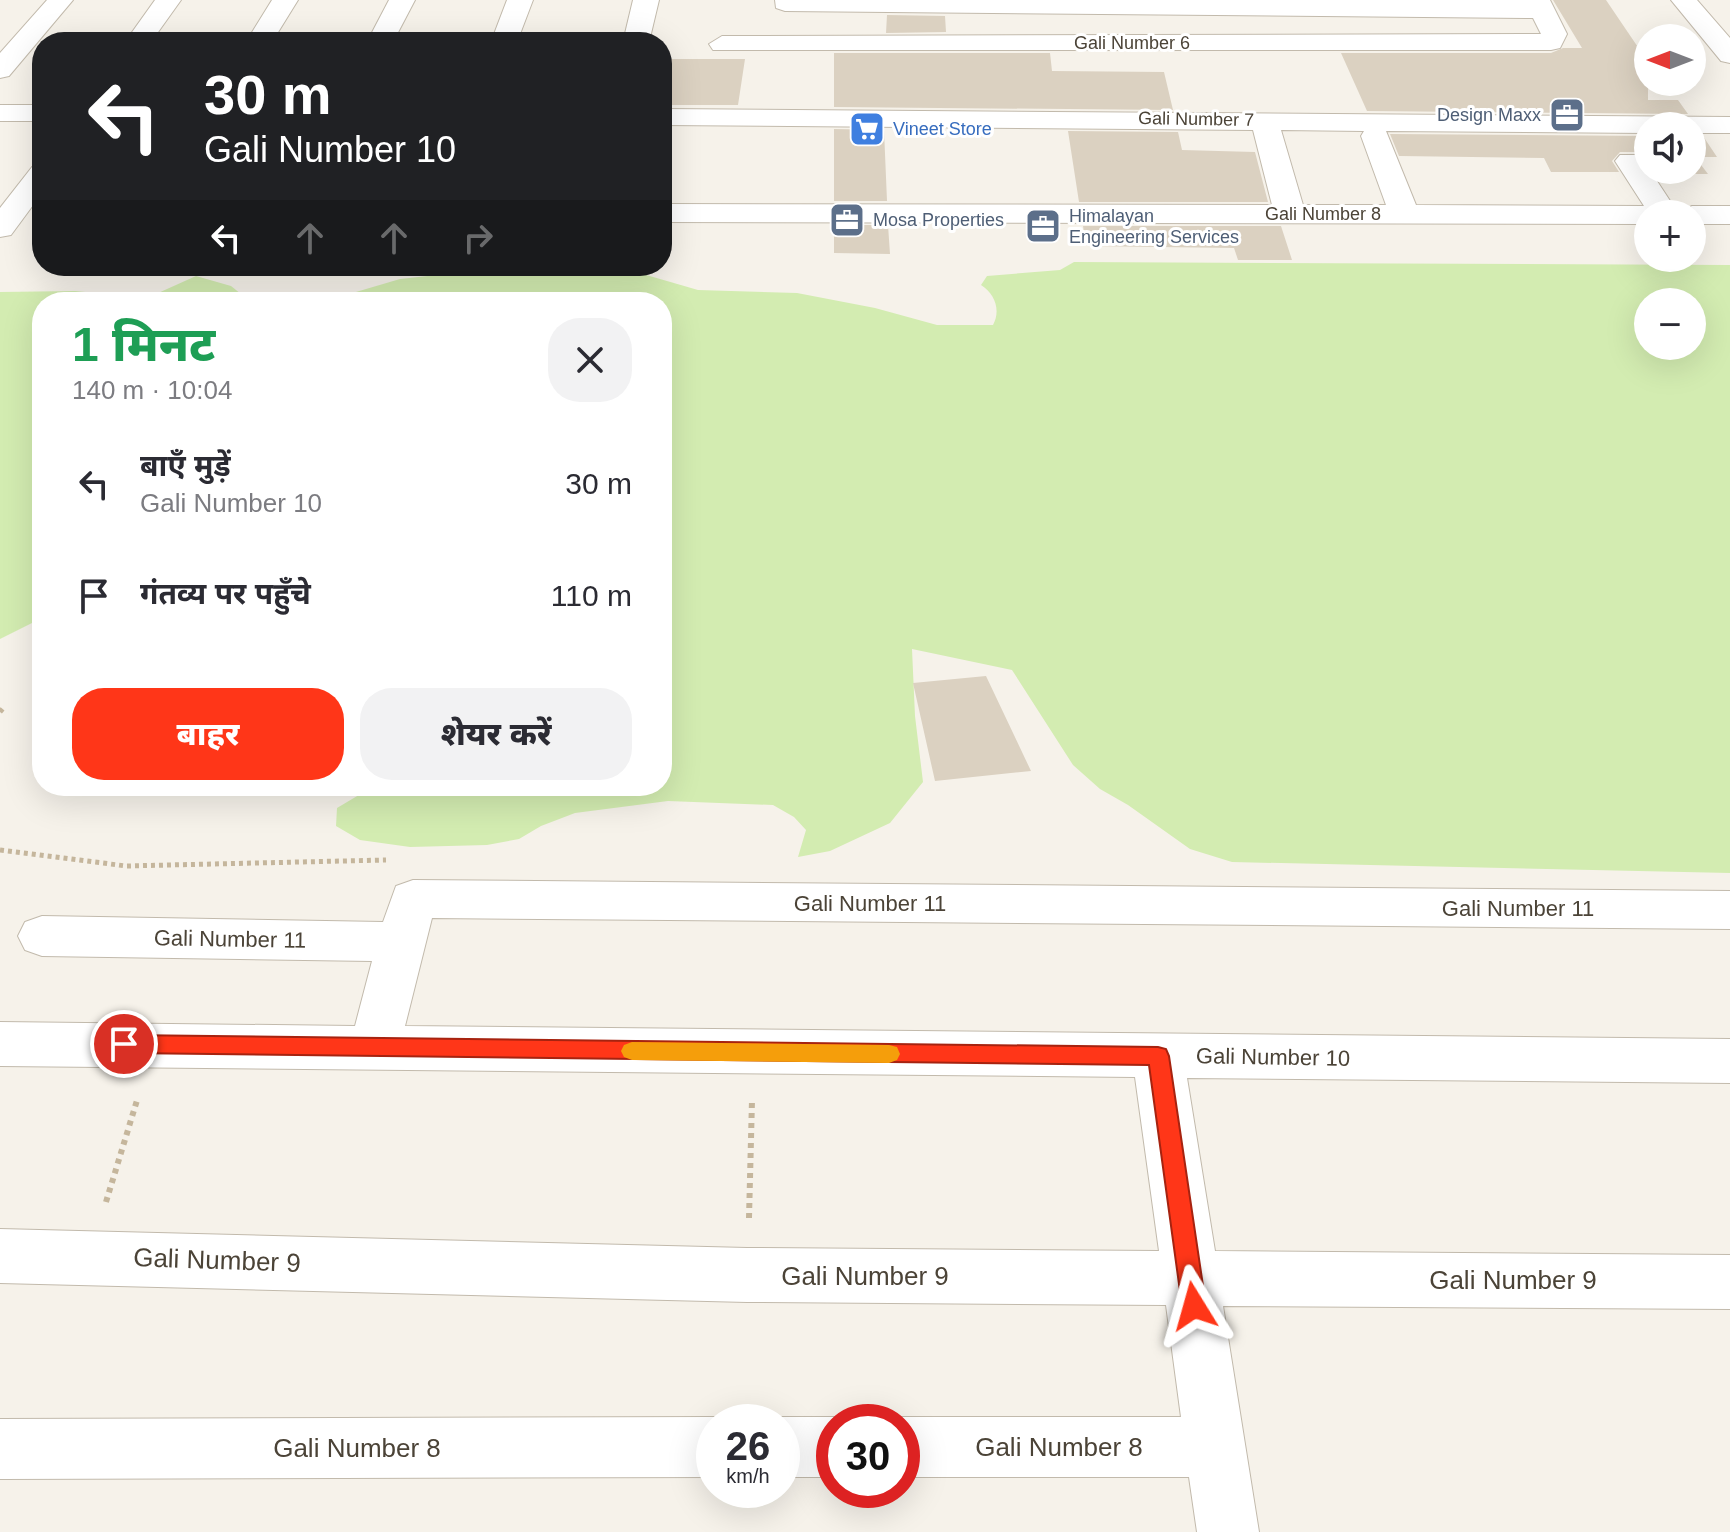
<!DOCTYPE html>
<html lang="hi">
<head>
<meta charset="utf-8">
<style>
	body { margin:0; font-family:Arial,"Noto Sans Devanagari",sans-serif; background:#f2f2f3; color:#2b2b33; height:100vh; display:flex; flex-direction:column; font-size:30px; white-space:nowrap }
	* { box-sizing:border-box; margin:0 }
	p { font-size:26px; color:#7c7c81 }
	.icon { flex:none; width:44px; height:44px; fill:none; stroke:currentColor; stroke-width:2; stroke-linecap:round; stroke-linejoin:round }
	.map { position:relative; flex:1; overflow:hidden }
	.panel { position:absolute; left:32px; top:292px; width:640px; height:504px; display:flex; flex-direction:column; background:#fff; border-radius:32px; box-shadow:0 8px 32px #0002 }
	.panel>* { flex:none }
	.top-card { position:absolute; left:32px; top:32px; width:640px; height:244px; border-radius:32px; box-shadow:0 8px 32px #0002; background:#202124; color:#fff; overflow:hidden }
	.needle { width:52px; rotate:270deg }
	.fabs { position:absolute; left:1634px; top:24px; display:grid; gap:16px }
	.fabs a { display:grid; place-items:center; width:72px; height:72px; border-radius:50%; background:#fff; box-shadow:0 8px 32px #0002; font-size:40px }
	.speed { position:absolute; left:696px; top:1404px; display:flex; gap:16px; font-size:40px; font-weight:700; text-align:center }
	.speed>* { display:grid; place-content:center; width:104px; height:104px; border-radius:50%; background:#fff; box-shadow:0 8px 32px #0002; line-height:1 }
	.speed small { font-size:20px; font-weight:400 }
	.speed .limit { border:12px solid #d22; background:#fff; color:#111 }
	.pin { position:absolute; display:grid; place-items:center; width:68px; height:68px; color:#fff; margin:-34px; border:4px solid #fff; border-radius:50%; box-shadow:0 2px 8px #0007 }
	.me { position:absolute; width:88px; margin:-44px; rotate:352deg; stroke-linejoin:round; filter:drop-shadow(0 0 6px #0008) }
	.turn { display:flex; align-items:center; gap:28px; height:168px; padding:0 40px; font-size:36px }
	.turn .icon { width:104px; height:104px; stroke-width:2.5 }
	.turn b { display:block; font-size:56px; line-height:68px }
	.lanes { display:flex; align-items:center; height:76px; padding:0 40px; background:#0003; justify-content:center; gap:40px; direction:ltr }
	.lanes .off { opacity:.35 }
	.round { display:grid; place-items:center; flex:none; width:84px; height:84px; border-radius:32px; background:#f2f2f3 }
	.head { display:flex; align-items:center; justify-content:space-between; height:136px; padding:0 40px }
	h1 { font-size:48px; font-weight:800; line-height:60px; color:#1e9e55 }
	.cta { display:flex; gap:16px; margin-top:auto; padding:16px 40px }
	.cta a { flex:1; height:92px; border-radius:32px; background:#ff3618; color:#fff; font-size:32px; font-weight:800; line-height:92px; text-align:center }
	.cta a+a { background:#f2f2f3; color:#2b2b33 }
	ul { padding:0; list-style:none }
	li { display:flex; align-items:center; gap:24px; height:112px; padding:0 40px }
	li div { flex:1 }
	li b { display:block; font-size:30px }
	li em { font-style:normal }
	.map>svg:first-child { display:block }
	.green { fill:#d3ecb1; fill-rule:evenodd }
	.building { fill:#dbd1c1 }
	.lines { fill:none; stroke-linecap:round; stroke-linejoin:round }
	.minor-casing { stroke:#c2baac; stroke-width:2 }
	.path-far1 { stroke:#c5b69c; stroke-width:5; stroke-dasharray:4 4; stroke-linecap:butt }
	.path { stroke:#c5b69c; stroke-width:6; stroke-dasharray:5 5; stroke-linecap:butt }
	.minor { fill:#fff; fill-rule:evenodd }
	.route { fill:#ff3618; stroke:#a62310; stroke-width:2 }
	.slow { fill:#f59e0b }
	.labels { text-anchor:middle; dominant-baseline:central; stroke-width:6; stroke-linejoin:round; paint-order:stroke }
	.far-street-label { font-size:18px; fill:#4b4337; stroke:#fff }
	.far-service-label { font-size:18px; fill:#4e5e75; stroke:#fff; text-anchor:start }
	.far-shop-label { font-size:18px; fill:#366cbe; stroke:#fff; text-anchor:start }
	.street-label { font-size:22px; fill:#4b4337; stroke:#fff }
	.near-street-label { font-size:26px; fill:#4b4337; stroke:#fff }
</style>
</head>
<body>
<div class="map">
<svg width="1730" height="1532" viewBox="0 0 1730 1532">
	<rect width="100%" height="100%" fill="#f6f2ea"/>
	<path class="green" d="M 1074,262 L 1730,265 L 1730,873 L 1232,862 L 1190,849 L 1128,805 L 1100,789 L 1073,765 L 1012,670 L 912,649 L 915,716 L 923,782 L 890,823 L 830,851 L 798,857 L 806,830 L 794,817 L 773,805 L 668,801 L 575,813 L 541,826 L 519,839 L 487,845 L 410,847 L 360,840 L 336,826 L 337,808 L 374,786 L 662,786 L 662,302 L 322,302 L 400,279 L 511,267 L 596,267 L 629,270 L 698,290 L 797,293 L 875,308 L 937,325 L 993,325 C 1001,310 995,294 981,285 L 987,276 L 1060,270 ZM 1648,302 L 1692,302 L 1692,346 L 1648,346 Z
		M 196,276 L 231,286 L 251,302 L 42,302 L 42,618 L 0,639 L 0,292 L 75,291 L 147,298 Z"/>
	<path class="building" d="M 1553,0 L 1606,0 L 1648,62 L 1648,100 L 1678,100 L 1688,114 L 1367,111 L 1341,53 L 1551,53 L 1563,48 L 1582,48 Z
		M 887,15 L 945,16 L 946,32 L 886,33 Z
		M 834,53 L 1050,53 L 1052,71 L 1164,72 L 1173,110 L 834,107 Z
		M 662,59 L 745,59 L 738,105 L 662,105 Z
		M 834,129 L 884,130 L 887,201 L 834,201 Z
		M 1068,131 L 1178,132 L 1182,150 L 1255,152 L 1268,202 L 1079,202 Z
		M 1390,134 L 1648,136 L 1648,162 L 1640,152 L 1620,152 L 1612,161 L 1619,172 L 1551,172 L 1544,158 L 1399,156 Z
		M 1692,136 L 1703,136 L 1717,157 L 1695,157 L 1708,174 L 1656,174 L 1653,170 L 1692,170 Z
		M 834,225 L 888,225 L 890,254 L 834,253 Z
		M 1083,226 L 1281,226 L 1292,260 L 1238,260 L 1234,248 L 1086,246 Z
		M 986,676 L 1031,771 L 935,781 L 913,683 Z"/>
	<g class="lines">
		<defs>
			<path id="minor" d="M 47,0 L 73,0 L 9,76 L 0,78 L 0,53 Z
				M 155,0 L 181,0 L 151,42 L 125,42 Z
				M 272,0 L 298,0 L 272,42 L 246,42 Z
				M 389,0 L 415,0 L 393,42 L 367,42 Z
				M 507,0 L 533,0 L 517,42 L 491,42 Z
				M 633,0 L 659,0 L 649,42 L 623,42 Z
				M 775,0 L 1550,0 L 1567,34 L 1560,48 L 1551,50 L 713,50 L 709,44 L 722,36 L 1541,34 L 1533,18 L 785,11 L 776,8 Z
				M 1671,0 L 1697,0 L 1730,38 L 1730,63 L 1721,61 Z
				M 0,105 L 42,105 L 42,121 L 0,121 Z
				M 662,109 L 1730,117 L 1730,133 L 1692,133 L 1692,126 L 1648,126 L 1648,133 L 1386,131 L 1416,205 L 1644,206 L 1615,161 L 1620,155 L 1640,155 L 1678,213 L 1692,206 L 1730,206 L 1730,224 L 1692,224 L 1692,214 L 1648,214 L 1648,224 L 662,222 L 662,204 L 1272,205 L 1253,130 L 662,125 ZM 1281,130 L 1364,131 L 1361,136 L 1386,205 L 1303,205 Z
				M 42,164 L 42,193 L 11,235 L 0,237 L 0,208 L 32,167 Z
				M 413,880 L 1730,891 L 1730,929 L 432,918 L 405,1026 L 1730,1039 L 1730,1083 L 1187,1078 L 1215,1251 L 1730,1255 L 1730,1309 L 1223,1306 L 1259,1532 L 1197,1532 L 1189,1477 L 902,1477 L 902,1422 L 889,1422 L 902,1417 L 1181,1417 L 1166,1305 L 747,1302 L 0,1283 L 0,1229 L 747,1248 L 1159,1251 L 1135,1077 L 0,1066 L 0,1022 L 355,1026 L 372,961 L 42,956 L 25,950 L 18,936 L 25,922 L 42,916 L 383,922 L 396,886 Z
				M 714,1417 L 727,1422 L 714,1422 L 714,1477 L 0,1479 L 0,1419 Z
				M 782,1417 L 834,1417 L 847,1422 L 834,1422 L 834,1477 L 782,1477 L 782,1422 L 769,1422 Z"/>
		</defs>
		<use href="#minor" class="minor-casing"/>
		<path class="path-far1" d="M 0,712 L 5,706
			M 0,850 L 126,866 L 386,860"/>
		<path class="path" d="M 106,1202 L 138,1097
			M 749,1218 L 752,1100"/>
		<use href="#minor" class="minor"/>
	</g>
	<path class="route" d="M 124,1035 L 1158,1047 L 1166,1049 L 1169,1056 L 1206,1306 L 1202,1314 L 1194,1317 L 1186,1314 L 1182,1306 L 1149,1065 L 124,1053 L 116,1051 L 113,1044 L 116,1038 Z"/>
	<path class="slow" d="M 632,1042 L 889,1045 L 897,1047 L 900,1054 L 897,1060 L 889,1063 L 632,1060 L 624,1057 L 621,1051 L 624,1045 Z"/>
	<defs>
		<symbol id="office-square" viewBox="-11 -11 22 22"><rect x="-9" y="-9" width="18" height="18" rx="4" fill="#5c6f8a" stroke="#fff"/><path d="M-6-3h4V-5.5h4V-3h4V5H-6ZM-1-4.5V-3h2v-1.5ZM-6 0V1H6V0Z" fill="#fff"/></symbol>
		<symbol id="supermarket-square" viewBox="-11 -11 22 22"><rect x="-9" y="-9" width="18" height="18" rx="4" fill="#3f7fe0" stroke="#fff"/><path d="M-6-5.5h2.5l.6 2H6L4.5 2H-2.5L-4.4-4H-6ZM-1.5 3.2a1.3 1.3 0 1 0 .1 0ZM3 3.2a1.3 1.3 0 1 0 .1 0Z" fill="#fff"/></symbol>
	</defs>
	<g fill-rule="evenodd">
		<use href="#office-square" x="1547" y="95" width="40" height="40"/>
		<use href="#supermarket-square" x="847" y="109" width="40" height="40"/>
		<use href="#office-square" x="827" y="200" width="40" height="40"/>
		<use href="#office-square" x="1023" y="206" width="40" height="40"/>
	</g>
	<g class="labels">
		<g class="far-street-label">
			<text x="1132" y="43">Gali Number 6</text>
			<text transform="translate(1196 119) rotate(1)">Gali Number 7</text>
			<text x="1323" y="214">Gali Number 8</text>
		</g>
		<g class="far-service-label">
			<text x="1541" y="115" text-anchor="end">Design Maxx</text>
			<text x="1069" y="216">Himalayan<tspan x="1069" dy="21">Engineering Services</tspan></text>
			<text x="873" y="220">Mosa Properties</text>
		</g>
		<g class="far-shop-label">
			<text x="893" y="129">Vineet Store</text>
		</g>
		<g class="street-label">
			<text x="870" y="903">Gali Number 11</text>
			<text x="1518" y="908">Gali Number 11</text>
			<text transform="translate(230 939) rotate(1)">Gali Number 11</text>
			<text transform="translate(1273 1057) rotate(1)">Gali Number 10</text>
		</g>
		<g class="near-street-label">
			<text transform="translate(217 1260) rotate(2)">Gali Number 9</text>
			<text x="865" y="1276">Gali Number 9</text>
			<text x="1513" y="1280">Gali Number 9</text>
			<text x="1059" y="1447">Gali Number 8</text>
			<text x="357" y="1448">Gali Number 8</text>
		</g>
	</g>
</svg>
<div class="fabs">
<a><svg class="needle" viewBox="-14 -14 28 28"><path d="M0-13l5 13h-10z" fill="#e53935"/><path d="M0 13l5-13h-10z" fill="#7c7c81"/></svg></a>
<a><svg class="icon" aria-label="sound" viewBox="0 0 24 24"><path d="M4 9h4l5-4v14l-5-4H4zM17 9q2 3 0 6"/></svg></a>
<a>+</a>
<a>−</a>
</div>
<div class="speed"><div>26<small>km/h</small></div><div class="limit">30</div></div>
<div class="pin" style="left:124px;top:1044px;background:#d93025"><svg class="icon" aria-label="arrive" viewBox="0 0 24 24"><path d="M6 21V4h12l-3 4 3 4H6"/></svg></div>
<svg class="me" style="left:1194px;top:1306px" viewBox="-20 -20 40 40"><path d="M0-17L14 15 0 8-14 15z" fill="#ff3618" stroke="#fff" stroke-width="4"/></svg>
<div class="top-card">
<div class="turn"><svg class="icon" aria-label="left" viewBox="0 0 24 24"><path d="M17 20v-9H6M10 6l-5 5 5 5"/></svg><div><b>30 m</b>Gali Number 10</div></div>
<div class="lanes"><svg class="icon" aria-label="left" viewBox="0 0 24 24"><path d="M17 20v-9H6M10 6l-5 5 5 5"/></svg><svg class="icon off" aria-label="ahead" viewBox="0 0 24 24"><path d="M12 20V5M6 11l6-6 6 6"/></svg><svg class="icon off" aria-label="ahead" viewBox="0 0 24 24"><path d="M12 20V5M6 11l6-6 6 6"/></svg><svg class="icon off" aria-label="right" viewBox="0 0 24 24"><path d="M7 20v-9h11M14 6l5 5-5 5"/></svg></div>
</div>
<section class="panel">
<div class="head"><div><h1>1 मिनट</h1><p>140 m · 10:04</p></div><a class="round"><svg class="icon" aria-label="close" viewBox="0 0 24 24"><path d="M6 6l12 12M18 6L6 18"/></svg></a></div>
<ul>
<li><svg class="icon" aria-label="left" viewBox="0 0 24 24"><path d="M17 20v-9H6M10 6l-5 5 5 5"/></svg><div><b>बाएँ मुड़ें</b><p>Gali Number 10</p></div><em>30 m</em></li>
<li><svg class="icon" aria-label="arrive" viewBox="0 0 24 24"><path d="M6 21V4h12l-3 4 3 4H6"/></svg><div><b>गंतव्य पर पहुँचे</b></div><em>110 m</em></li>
</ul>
<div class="cta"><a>बाहर</a><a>शेयर करें</a></div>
</section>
</div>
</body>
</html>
